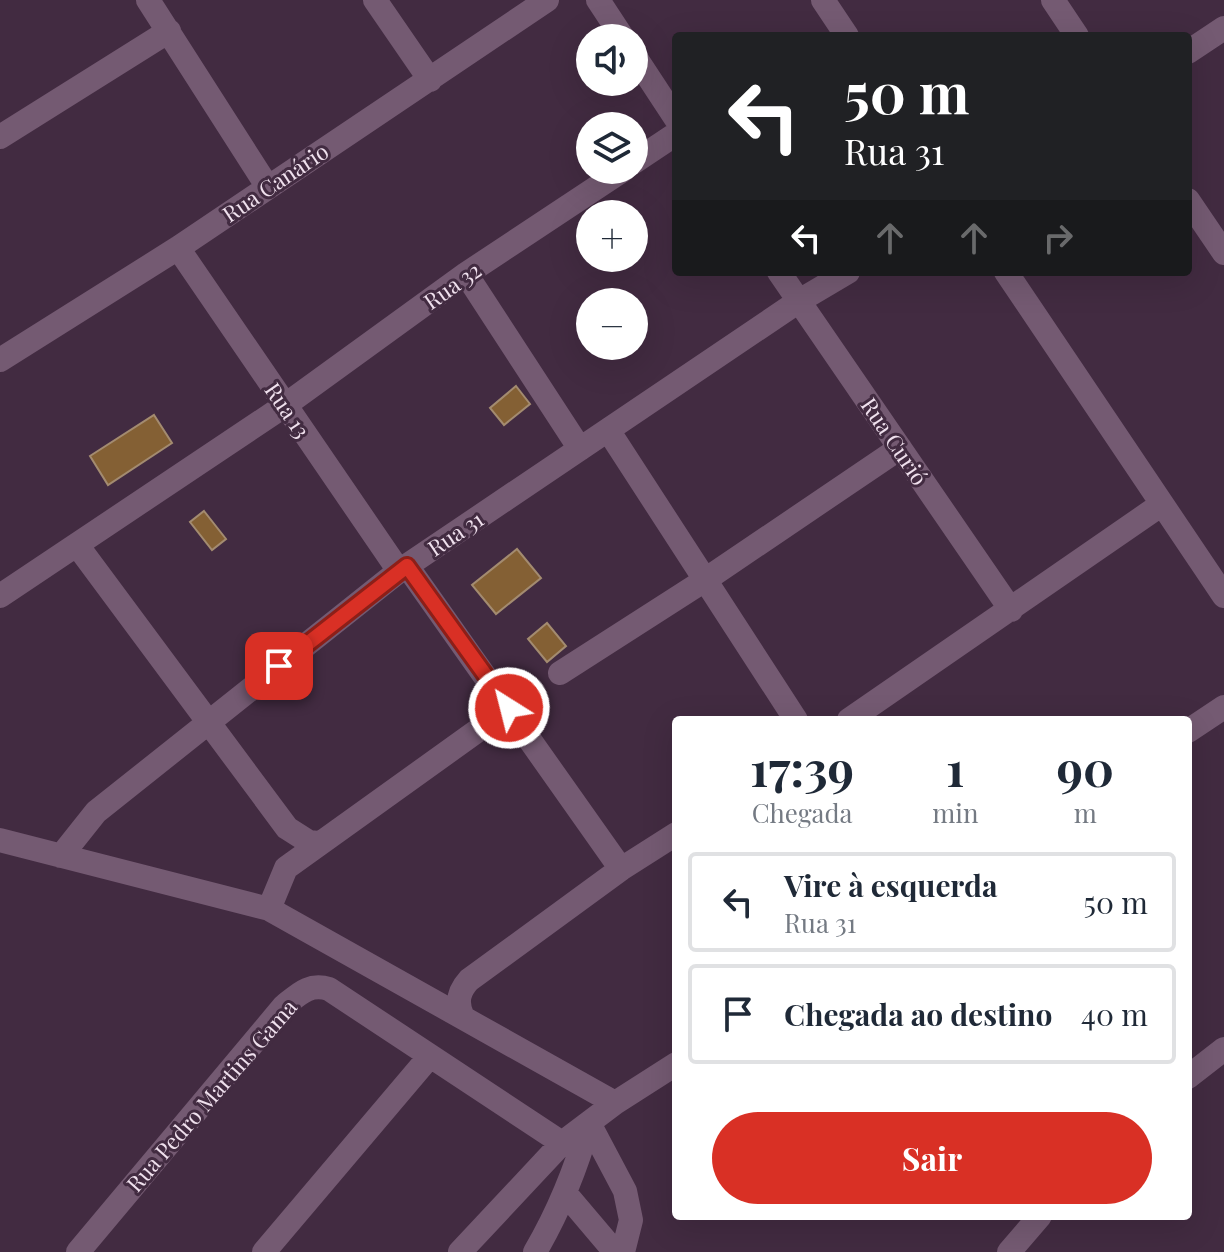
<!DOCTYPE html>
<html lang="pt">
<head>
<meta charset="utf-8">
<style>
	body { margin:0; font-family:"Playfair Display",serif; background:#f2f2f3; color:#1f2937; height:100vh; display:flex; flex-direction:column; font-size:30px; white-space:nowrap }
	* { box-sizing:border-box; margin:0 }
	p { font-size:26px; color:#747a83 }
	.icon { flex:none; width:44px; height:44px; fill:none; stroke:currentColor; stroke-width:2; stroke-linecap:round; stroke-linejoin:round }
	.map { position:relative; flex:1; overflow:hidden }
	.drawer { position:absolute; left:672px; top:716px; width:520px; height:504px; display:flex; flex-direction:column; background:#fff; border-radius:8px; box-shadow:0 8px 32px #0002 }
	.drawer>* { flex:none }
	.top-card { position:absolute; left:672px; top:32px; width:520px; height:244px; border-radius:8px; box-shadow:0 8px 32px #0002; background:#202124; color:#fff; overflow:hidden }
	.controls { position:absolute; left:576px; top:24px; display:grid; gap:16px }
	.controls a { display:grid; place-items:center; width:72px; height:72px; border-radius:50%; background:#fff; box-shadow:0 8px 32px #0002; font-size:40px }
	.pin { position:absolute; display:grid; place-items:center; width:68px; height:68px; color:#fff; margin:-34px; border-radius:16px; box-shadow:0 4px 12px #0006 }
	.me { position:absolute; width:88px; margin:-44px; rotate:324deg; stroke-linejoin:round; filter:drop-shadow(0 0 6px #0008) }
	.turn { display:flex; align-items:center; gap:28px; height:168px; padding:0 40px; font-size:36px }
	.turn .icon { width:104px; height:104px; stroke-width:2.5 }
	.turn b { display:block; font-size:56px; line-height:68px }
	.lanes { display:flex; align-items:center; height:76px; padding:0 40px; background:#0003; justify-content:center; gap:40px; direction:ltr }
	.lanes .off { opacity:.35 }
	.eta { display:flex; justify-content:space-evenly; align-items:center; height:136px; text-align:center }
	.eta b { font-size:48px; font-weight:700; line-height:56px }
	.action { display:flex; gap:16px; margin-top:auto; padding:16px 40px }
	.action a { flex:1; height:92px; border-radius:48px; background:#d93025; color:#fff; font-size:32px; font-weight:700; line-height:92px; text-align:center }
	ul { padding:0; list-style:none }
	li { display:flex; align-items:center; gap:24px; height:100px; margin:0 16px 12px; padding:0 24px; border:4px solid #e0e1e3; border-radius:8px }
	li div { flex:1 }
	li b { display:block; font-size:30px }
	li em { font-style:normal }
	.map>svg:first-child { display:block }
	.building { fill:#846034; stroke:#a38b70; stroke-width:2 }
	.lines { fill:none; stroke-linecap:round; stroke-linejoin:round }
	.minor { stroke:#745a72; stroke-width:24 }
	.route-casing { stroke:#8d1f18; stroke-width:20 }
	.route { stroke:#d93025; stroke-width:14 }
	.labels { text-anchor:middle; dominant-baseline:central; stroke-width:6; stroke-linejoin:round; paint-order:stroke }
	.street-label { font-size:22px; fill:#efe0ed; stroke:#422b41 }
</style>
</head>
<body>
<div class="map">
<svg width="1224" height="1252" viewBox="0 0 1224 1252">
	<rect width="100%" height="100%" fill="#422b41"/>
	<path class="building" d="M 516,386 L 530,404 L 504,425 L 490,408 Z
		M 154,415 L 172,443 L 108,485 L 90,456 Z
		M 204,511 L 226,539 L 212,550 L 190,522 Z
		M 517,549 L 541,578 L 496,614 L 472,585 Z
		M 547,623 L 566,646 L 547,662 L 528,639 Z"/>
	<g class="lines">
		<path class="minor" d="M 148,0 L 267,186
			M 375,0 L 430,80
			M 598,0 L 623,38
			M 823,0 L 847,36
			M 1053,0 L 1077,36
			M 1188,52 L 1224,28
			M 634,55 L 676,119
			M 0,137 L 169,31
			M 634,162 L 676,134
			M 1188,200 L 1224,253
			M 178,248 L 399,571
			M 779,272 L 1011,610
			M 1006,272 L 1224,596
			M 466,274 L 580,449
			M 0,360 L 178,248 L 547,0
			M 608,430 L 796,720
			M 77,545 L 287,828 L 309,842 L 318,843
			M 407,566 L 621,869
			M 0,596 L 284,406 L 466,274 L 623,170
			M 560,673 L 705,580 L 900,448
			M 509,708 L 286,868 L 269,909 L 615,1103
			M 849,720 L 1162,504
			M 1188,731 L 1224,707
			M 0,840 L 269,909
			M 61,856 L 96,812 L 399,571 L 799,301 L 848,272
			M 462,1015 C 456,1001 459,991 469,980 L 621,869 L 676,834
			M 1188,1077 L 1224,1049
			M 589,1123 L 625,1191 L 631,1220 L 623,1252
			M 565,1193 L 615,1252
			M 78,1252 L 284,1006 C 299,994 309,983 329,989 L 562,1143
			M 264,1252 L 430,1056
			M 460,1252 L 562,1143 L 615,1103 L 676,1064
			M 535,1252 C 559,1211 576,1169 589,1123
			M 1009,1252 L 1040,1216"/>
	</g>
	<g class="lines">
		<defs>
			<path id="route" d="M 279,666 L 407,566 L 509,708"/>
		</defs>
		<use href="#route" class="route-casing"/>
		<use href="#route" class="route"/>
	</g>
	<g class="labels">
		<g class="street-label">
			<text transform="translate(275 182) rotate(-34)">Rua Canário</text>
			<text transform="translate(452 285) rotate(-35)">Rua 32</text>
			<text transform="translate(288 410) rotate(56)">Rua 13</text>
			<text transform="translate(895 441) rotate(56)">Rua Curió</text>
			<text transform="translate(455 533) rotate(-34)">Rua 31</text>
			<text transform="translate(211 1095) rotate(-49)">Rua Pedro Martins Gama</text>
		</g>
	</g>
</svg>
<div class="controls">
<a><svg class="icon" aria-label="sound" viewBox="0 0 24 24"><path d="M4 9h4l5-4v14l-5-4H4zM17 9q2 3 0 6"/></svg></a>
<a><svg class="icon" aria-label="layers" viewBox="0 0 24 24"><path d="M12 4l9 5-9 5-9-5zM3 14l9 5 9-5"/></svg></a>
<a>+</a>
<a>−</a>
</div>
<div class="pin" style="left:279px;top:666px;background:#d93025"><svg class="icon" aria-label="arrive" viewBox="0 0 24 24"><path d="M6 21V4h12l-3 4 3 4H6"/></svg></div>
<svg class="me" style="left:509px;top:708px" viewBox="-20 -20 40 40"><circle r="17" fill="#d93025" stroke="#fff" stroke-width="3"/><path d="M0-11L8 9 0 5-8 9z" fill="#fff"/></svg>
<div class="top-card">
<div class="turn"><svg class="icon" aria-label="left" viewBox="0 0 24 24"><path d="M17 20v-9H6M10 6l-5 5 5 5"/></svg><div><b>50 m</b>Rua 31</div></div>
<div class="lanes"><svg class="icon" aria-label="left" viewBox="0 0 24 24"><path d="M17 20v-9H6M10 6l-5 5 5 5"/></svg><svg class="icon off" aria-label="ahead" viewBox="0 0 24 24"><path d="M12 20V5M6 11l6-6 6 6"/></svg><svg class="icon off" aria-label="ahead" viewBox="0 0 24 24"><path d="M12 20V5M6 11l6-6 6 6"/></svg><svg class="icon off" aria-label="right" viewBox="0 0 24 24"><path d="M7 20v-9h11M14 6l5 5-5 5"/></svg></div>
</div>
<section class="drawer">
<div class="eta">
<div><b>17:39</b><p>Chegada</p></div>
<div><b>1</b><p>min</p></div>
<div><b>90</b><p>m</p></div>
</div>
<ul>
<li><svg class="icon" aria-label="left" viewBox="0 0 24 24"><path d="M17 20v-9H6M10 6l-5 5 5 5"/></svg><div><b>Vire à esquerda</b><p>Rua 31</p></div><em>50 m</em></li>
<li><svg class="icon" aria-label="arrive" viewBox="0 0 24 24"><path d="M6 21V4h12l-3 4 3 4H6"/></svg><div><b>Chegada ao destino</b></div><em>40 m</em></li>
</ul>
<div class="action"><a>Sair</a></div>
</section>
</div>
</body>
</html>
